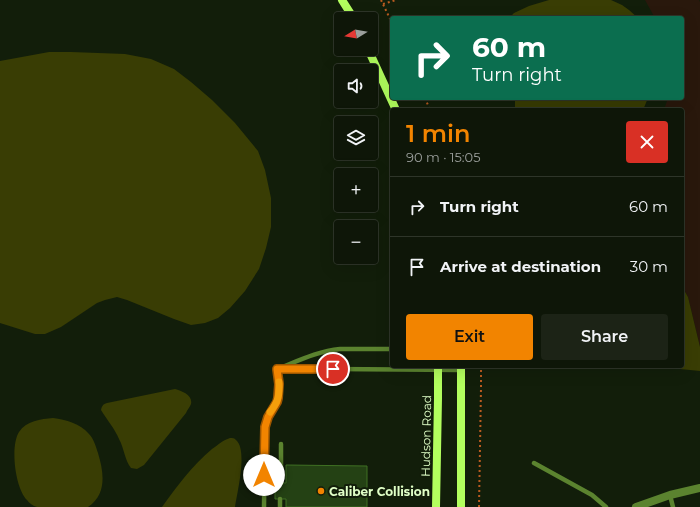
<!DOCTYPE html>
<html lang="en">
<head>
<meta charset="utf-8">
<style>
	body { margin:0; font-family:Montserrat,sans-serif; background:#1c2316; color:#f1f3f6; height:100vh; display:flex; flex-direction:column; font-size:15px; white-space:nowrap }
	* { box-sizing:border-box; margin:0 }
	p { font-size:13px; color:#9b9f9c }
	.icon { flex:none; width:22px; height:22px; fill:none; stroke:currentColor; stroke-width:2; stroke-linecap:round; stroke-linejoin:round }
	.map { position:relative; flex:1; overflow:hidden }
	.sheet { position:absolute; left:390px; top:108px; width:294px; height:260px; display:flex; flex-direction:column; background:#0e1608; border-radius:4px; box-shadow:0 4px 16px #0002,0 0 0 1px #2e3529 }
	.sheet>* { flex:none }
	.hud { position:absolute; left:390px; top:16px; width:294px; height:84px; border-radius:4px; box-shadow:0 4px 16px #0002,0 0 0 1px #2e3529; background:#0b6e4f; color:#fff; overflow:hidden }
	.needle { width:26px; rotate:259deg }
	.controls { position:absolute; left:334px; top:12px; display:grid; gap:8px }
	.controls a { display:grid; place-items:center; width:44px; height:44px; border-radius:4px; background:#0e1608; box-shadow:0 4px 16px #0002,0 0 0 1px #2e3529; font-size:20px }
	.pin { position:absolute; display:grid; place-items:center; width:34px; height:34px; color:#fff; margin:-17px; border:2px solid #fff; border-radius:50%; box-shadow:0 1px 4px #0007 }
	.me { position:absolute; width:44px; margin:-22px; rotate:0deg; stroke-linejoin:round; filter:drop-shadow(0 0 3px #0008) }
	.turn { display:flex; align-items:center; gap:14px; height:84px; padding:0 16px; font-size:18px }
	.turn .icon { width:52px; height:52px; stroke-width:2.5 }
	.turn b { display:block; font-size:28px; line-height:34px }
	.round { display:grid; place-items:center; flex:none; width:42px; height:42px; border-radius:4px; background:#1c2316 }
	.overview { display:flex; align-items:center; justify-content:space-between; height:68px; padding:0 16px }
	h1 { font-size:24px; font-weight:600; line-height:30px; color:#f28400 }
	.action { display:flex; gap:8px; margin-top:auto; padding:8px 16px }
	.action a { flex:1; height:46px; border-radius:4px; background:#f28400; color:#111; font-size:16px; font-weight:600; line-height:46px; text-align:center }
	.action a+a { background:#1c2316; color:#f1f3f6 }
	ul { padding:0; list-style:none }
	li { display:flex; align-items:center; gap:12px; height:60px; padding:0 16px; border-top:1px solid #2e3529 }
	li div { flex:1 }
	li b { display:block; font-size:15px }
	li em { font-style:normal }
	.map>svg:first-child { display:block }
	.green { fill:#29180c }
	.water { fill:#393d04 }
	.building { fill:#244114; stroke:#3f7023 }
	.lines { fill:none; stroke-linecap:round; stroke-linejoin:round }
	.path { stroke:#ba5b20; stroke-width:2; stroke-dasharray:2 3; stroke-linecap:butt }
	.lane { stroke:#5b832f; stroke-width:4.5 }
	.street { stroke:#5b832f; stroke-width:8 }
	.secondary { stroke:#b3ff5e; stroke-width:8 }
	.route-casing { stroke:#9d5600; stroke-width:10 }
	.route { stroke:#f28400; stroke-width:7 }
	.slow { stroke:#f59e0b; stroke-width:7 }
	.poi-dot { fill:#f28400; stroke:#121e0a; stroke-width:1.5 }
	.labels { text-anchor:middle; dominant-baseline:central; stroke-width:4; stroke-linejoin:round; paint-order:stroke }
	.street-label { font-size:12px; fill:#e0ffc7; stroke:#121e0a }
	.poi-label { font-size:12px; font-weight:bold; fill:#e0ffc7; stroke:#121e0a; text-anchor:start }
</style>
</head>
<body>
<div class="map">
<svg width="700" height="507" viewBox="0 0 700 507">
	<rect width="100%" height="100%" fill="#121e0a"/>
	<path class="green" d="M 645,0 L 699,0 L 700,2 L 700,347 L 688,297 L 684,290 L 682,289 L 682,110 L 664,110 L 668,98 L 682,98 L 682,18 L 655,18 Z"/>
	<path class="water" d="M 549,0 L 611,0 L 622,5 L 629,10 L 638,18 L 509,18 L 514,13 L 529,6 Z
		M 49,52 L 71,52 L 125,54 L 151,59 L 174,69 L 191,82 L 212,100 L 235,123 L 258,151 L 265,170 L 271,198 L 271,227 L 266,248 L 259,269 L 245,291 L 230,308 L 218,318 L 205,323 L 191,325 L 174,319 L 127,300 L 117,297 L 105,300 L 97,303 L 61,327 L 45,334 L 35,334 L 0,323 L 0,61 Z
		M 515,98 L 648,98 L 643,110 L 515,110 Z
		M 682,289 L 684,290 L 688,297 L 700,347 L 700,371 L 670,368 L 665,366 L 682,366 Z
		M 175,389 C 182,391 193,395 191,404 C 190,407 187,410 186,413 L 144,465 L 137,469 L 131,468 C 125,461 124,448 119,439 C 115,429 107,420 101,410 C 102,406 103,404 107,403 Z
		M 53,418 C 66,420 80,423 89,434 C 94,439 96,447 98,453 C 104,473 107,494 88,507 L 37,507 C 33,506 29,503 27,500 C 15,488 10,446 19,432 C 26,421 41,419 53,418 Z
		M 230,438 C 233,438 234,438 236,440 C 248,450 237,493 235,507 L 162,507 C 177,486 192,466 212,449 C 218,445 223,440 230,438 Z"/>
	<path class="building" d="M 286,465 L 367,466 L 367,507 L 286,507 L 286,499 L 275,499 L 275,483 L 286,483 Z"/>
	<g class="lines">
		<path class="path" d="M 381,0 L 392,23
			M 383,4 L 396,0
			M 425,98 L 430,110
			M 479,507 L 481,388 L 481,366"/>
		<path class="lane" d="M 280,368 C 300,360 319,351 340,349 L 392,349
			M 277,369 L 333,369 L 461,370
			M 281,444 L 281,483
			M 534,463 L 592,495 L 606,507
			M 670,495 L 673,507
			M 264,507 L 265,427 C 267,415 273,411 277,401 C 282,391 279,379 277,369
			M 280,507 L 280,499"/>
		<path class="street" d="M 636,507 L 670,495 L 700,488"/>
		<path class="secondary" d="M 342,0 L 354,19
			M 368,49 L 396,110
			M 436,507 L 438,398 L 438,366
			M 461,507 L 461,366"/>
	</g>
	<g class="lines">
		<defs>
			<path id="route" d="M 264,475 L 265,427 L 268,417 L 277,402 L 278,398 L 279,384 L 277,369 L 333,369"/>
		</defs>
		<use href="#route" class="route-casing"/>
		<use href="#route" class="route"/>
		<path class="slow" d="M 270,412 C 278,402 280,395 279,382"/>
	</g>
	<circle class="poi-dot" cx="321" cy="491" r="4"/>
	<g class="labels">
		<g class="street-label">
			<text transform="translate(426 436) rotate(-89)">Hudson Road</text>
		</g>
		<g class="poi-label">
			<text x="329" y="491">Caliber Collision</text>
		</g>
	</g>
</svg>
<div class="controls">
<a><svg class="needle" viewBox="-14 -14 28 28"><path d="M0-13l5 13h-10z" fill="#e53935"/><path d="M0 13l5-13h-10z" fill="#9b9f9c"/></svg></a>
<a><svg class="icon" aria-label="sound" viewBox="0 0 24 24"><path d="M4 9h4l5-4v14l-5-4H4zM17 9q2 3 0 6"/></svg></a>
<a><svg class="icon" aria-label="layers" viewBox="0 0 24 24"><path d="M12 4l9 5-9 5-9-5zM3 14l9 5 9-5"/></svg></a>
<a>+</a>
<a>−</a>
</div>
<div class="pin" style="left:333px;top:369px;background:#d93025"><svg class="icon" aria-label="arrive" viewBox="0 0 24 24"><path d="M6 21V4h12l-3 4 3 4H6"/></svg></div>
<svg class="me" style="left:264px;top:475px" viewBox="-20 -20 40 40"><circle r="19" fill="#fff"/><path d="M0-13L10 11 0 6-10 11z" fill="#f28400"/></svg>
<div class="hud">
<div class="turn"><svg class="icon" aria-label="right" viewBox="0 0 24 24"><path d="M7 20v-9h11M14 6l5 5-5 5"/></svg><div><b>60 m</b>Turn right</div></div>
</div>
<section class="sheet">
<div class="overview"><div><h1>1 min</h1><p>90 m · 15:05</p></div><a class="round" style="background:#d93025;color:#fff"><svg class="icon" aria-label="close" viewBox="0 0 24 24"><path d="M6 6l12 12M18 6L6 18"/></svg></a></div>
<ul>
<li><svg class="icon" aria-label="right" viewBox="0 0 24 24"><path d="M7 20v-9h11M14 6l5 5-5 5"/></svg><div><b>Turn right</b></div><em>60 m</em></li>
<li><svg class="icon" aria-label="arrive" viewBox="0 0 24 24"><path d="M6 21V4h12l-3 4 3 4H6"/></svg><div><b>Arrive at destination</b></div><em>30 m</em></li>
</ul>
<div class="action"><a>Exit</a><a>Share</a></div>
</section>
</div>
</body>
</html>
